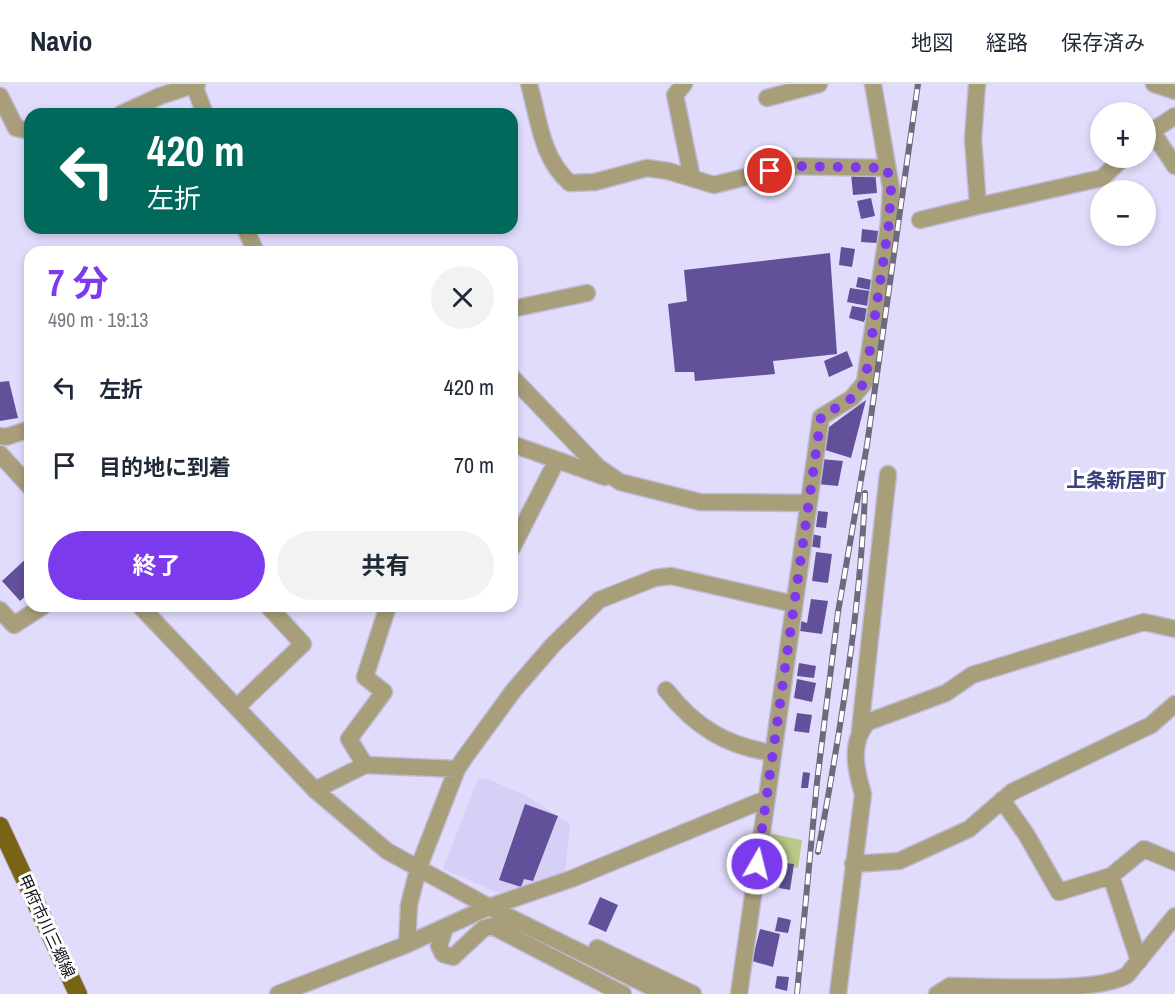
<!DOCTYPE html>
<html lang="ja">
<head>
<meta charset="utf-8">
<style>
	body { margin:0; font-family:"Archivo Narrow","Noto Sans JP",sans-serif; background:#f2f2f3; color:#1f2937; height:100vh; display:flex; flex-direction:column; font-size:22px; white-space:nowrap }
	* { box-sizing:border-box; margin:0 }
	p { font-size:20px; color:#747a83 }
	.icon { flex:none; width:33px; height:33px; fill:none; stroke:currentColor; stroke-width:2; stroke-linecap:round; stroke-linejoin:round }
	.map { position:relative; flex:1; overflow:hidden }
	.side { position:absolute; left:24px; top:162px; width:494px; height:366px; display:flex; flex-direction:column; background:#fff; border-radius:18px; box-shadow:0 3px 9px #0003 }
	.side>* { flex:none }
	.hud { position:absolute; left:24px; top:24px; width:494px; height:126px; border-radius:18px; box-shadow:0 3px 9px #0003; background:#00695c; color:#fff; overflow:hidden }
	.fabs { position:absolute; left:1090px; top:18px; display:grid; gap:12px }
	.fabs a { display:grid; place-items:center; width:66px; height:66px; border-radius:50%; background:#fff; box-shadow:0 3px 9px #0003; font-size:30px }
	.pin { position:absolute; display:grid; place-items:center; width:51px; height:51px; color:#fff; margin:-26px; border:3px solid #fff; border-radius:50%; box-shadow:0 2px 6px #0007 }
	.me { position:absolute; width:66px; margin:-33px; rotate:8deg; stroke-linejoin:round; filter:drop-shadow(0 0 4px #0008) }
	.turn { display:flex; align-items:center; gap:21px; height:126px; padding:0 24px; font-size:27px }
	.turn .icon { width:78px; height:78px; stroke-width:2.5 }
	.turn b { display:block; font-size:42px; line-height:51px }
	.round { display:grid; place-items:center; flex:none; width:63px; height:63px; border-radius:32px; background:#f2f2f3 }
	.head { display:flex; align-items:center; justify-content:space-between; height:102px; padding:0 24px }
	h1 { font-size:36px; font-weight:700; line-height:45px; color:#7c3aed }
	.primary-button { display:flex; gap:12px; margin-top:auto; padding:12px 24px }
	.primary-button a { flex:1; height:69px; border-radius:36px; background:#7c3aed; color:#fff; font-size:24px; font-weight:700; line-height:69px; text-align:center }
	.primary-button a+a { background:#f2f2f3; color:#1f2937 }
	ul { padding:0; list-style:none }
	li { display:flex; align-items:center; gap:18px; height:78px; padding:0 24px }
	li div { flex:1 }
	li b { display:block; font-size:22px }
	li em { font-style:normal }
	header { display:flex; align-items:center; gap:36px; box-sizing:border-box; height:84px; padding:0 30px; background:#fff; border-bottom:2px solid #e0e1e3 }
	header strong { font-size:28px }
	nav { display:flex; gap:33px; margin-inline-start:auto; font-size:21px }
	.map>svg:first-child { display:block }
	.built { fill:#d6d0f7 }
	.green { fill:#b9c989 }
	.building { fill:#62519a }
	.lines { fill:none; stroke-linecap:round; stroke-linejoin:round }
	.minor-casing { stroke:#bfbbd7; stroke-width:19 }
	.major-casing { stroke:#bfbbd7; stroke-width:20 }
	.minor { stroke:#a89e7a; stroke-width:16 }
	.major { stroke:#786414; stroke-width:18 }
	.rail-casing { stroke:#6d697e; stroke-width:6 }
	.rail { stroke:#fff; stroke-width:4; stroke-dasharray:11; stroke-linecap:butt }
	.route { stroke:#7c3aed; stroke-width:10; stroke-dasharray:0 18 }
	.labels { text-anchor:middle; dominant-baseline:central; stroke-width:6; stroke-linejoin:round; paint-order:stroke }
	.street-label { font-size:16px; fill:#0e0c17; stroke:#fff }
	.quarter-label { font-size:20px; font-weight:bold; fill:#3c407c; stroke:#fff }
</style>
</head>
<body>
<header>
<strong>Navio</strong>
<nav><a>地図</a><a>経路</a><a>保存済み</a></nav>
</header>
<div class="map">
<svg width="1175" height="910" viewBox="0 0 1175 910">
	<rect width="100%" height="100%" fill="#e1dcfc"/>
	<path class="built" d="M 478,694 L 490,696 L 527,712 L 570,740 L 565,791 L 499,809 L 443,785 Z"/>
	<path class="green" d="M 767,749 L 802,756 L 798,784 L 764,779 Z"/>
	<path class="building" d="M 875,85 L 877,109 L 853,111 L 851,89 Z
		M 871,114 L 875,132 L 861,135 L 857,117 Z
		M 862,145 L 878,147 L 877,159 L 861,158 Z
		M 841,163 L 855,165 L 852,183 L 839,181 Z
		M 830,169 L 837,270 L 773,277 L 775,290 L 695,297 L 694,288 L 675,288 L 668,220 L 687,217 L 684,186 Z
		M 858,193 L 872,196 L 870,206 L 856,203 Z
		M 850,204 L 870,207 L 868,222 L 847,218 Z
		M 852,222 L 869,225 L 864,238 L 849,234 Z
		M 847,267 L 853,282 L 829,293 L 824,277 Z
		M 9,297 L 18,334 L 0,337 L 0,298 Z
		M 866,316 L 851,374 L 822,365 L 829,343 Z
		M 821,375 L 843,377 L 838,402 L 817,400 Z
		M 818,427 L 828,428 L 826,444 L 816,443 Z
		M 811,450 L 821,452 L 820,464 L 809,462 Z
		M 816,468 L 832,470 L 828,499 L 812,497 Z
		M 30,471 L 30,508 L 20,517 L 2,497 Z
		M 811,515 L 828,517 L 822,550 L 800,547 L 801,537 L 807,539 Z
		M 799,579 L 816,582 L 814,594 L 797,592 Z
		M 797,595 L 816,599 L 812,618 L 794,614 Z
		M 797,629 L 812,631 L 809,649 L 794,647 Z
		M 803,688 L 810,689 L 808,704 L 801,704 Z
		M 525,720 L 558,732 L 533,797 L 524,795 L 521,803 L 499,796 Z
		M 776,778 L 794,780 L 790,806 L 779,804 L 781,797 L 772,794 Z
		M 600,813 L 618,821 L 606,848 L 588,840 Z
		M 778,833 L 791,836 L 788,849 L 775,847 Z
		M 760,845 L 780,850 L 773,883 L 752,877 Z
		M 777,892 L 789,893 L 787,907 L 775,904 Z"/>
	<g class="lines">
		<defs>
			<path id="minor" d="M 529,0 C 539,35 541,74 570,99 L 595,98 L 647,84 L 668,87 L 714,101 L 789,82 L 887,84
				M 684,0 L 675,11 L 692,94
				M 977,0 L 973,55 L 978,122 L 1102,94 L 1123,74
				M 1154,0 L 1175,7
				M 194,1 L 205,30
				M 0,12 L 16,44 L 30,47
				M 767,14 L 819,0
				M 121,30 L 160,12 L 197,0
				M 1151,46 L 1175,82
				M 1146,51 L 1175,32
				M 920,136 L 978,122
				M 245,144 L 256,168
				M 512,225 L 587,209
				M 512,293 L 598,383 L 620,398 L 700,418 L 808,419
				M 0,352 L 6,353 L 30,345
				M 512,360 L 605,393
				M 0,370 L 30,403
				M 512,464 L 557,376
				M 140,522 L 315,706 L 387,767 L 489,823 L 665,910
				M 0,526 L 14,541 L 43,522
				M 666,606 C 695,643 726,662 773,669
				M 238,622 L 303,560 L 268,522
				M 860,646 L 888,390
				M 365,681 L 349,655 L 384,608 L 365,593 L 388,522
				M 315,706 L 365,681 L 457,685
				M 1002,716 L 1026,750 L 1059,808 L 1111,792 L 1144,765 L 1175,778
				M 853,780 L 899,777 L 969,745 L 1012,708 L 1151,641 L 1175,620
				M 1111,792 L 1139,877
				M 445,844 L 439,862 L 443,870 L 453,873 L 484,844 L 492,842 L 623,910
				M 407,860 L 409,821 L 418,785 L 457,685 L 465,673 L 514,606 L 553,561 L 599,516 L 655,494 L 671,492 L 794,520
				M 597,864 L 693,910
				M 278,910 L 403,862 L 489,823 L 571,795 L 766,715
				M 739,910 L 821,333 L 852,314 L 865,298 L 889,139 L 891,104 L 873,0
				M 838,910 L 863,710 C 856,687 849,658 868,638 L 946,609 L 972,591 L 1144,538 L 1175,545
				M 937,910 L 950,902 C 990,902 1097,910 1127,891 L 1175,832"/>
			<path id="major" d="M 0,742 L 78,910"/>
		</defs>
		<use href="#minor" class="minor-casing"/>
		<use href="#major" class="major-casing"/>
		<use href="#minor" class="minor"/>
		<use href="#major" class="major"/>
		<defs>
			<path id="rail" d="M 818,768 C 840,649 860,529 865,409
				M 797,910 L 817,698 L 838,528 L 867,361 L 918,0"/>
		</defs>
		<use href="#rail" class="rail-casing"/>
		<use href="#rail" class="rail"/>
	</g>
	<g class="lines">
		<path class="route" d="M 757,780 L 821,333 L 852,314 L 865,298 L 889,139 L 891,104 L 887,84 L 789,82 L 770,87"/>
	</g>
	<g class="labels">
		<g class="street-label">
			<text transform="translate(47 842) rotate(65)">甲府市川三郷線</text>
		</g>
		<g class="quarter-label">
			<text x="1116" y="395">上条新居町</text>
		</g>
	</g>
</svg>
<div class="fabs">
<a>+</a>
<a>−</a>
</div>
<div class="pin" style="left:770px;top:87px;background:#d93025"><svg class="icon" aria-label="arrive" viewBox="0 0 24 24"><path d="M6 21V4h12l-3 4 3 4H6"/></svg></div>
<svg class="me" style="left:757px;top:780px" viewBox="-20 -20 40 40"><circle r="17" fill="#7c3aed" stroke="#fff" stroke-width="3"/><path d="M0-11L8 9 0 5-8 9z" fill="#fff"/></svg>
<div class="hud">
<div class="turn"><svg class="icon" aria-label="left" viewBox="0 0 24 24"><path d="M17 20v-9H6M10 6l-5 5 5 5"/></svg><div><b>420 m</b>左折</div></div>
</div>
<section class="side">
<div class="head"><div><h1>7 分</h1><p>490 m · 19:13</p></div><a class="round"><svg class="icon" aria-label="close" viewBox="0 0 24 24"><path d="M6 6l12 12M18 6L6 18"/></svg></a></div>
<ul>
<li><svg class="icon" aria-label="left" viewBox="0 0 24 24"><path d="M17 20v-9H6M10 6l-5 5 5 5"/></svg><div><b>左折</b></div><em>420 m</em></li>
<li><svg class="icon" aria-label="arrive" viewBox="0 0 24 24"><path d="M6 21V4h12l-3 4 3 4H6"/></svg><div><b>目的地に到着</b></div><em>70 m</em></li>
</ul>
<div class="primary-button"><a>終了</a><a>共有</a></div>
</section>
</div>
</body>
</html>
